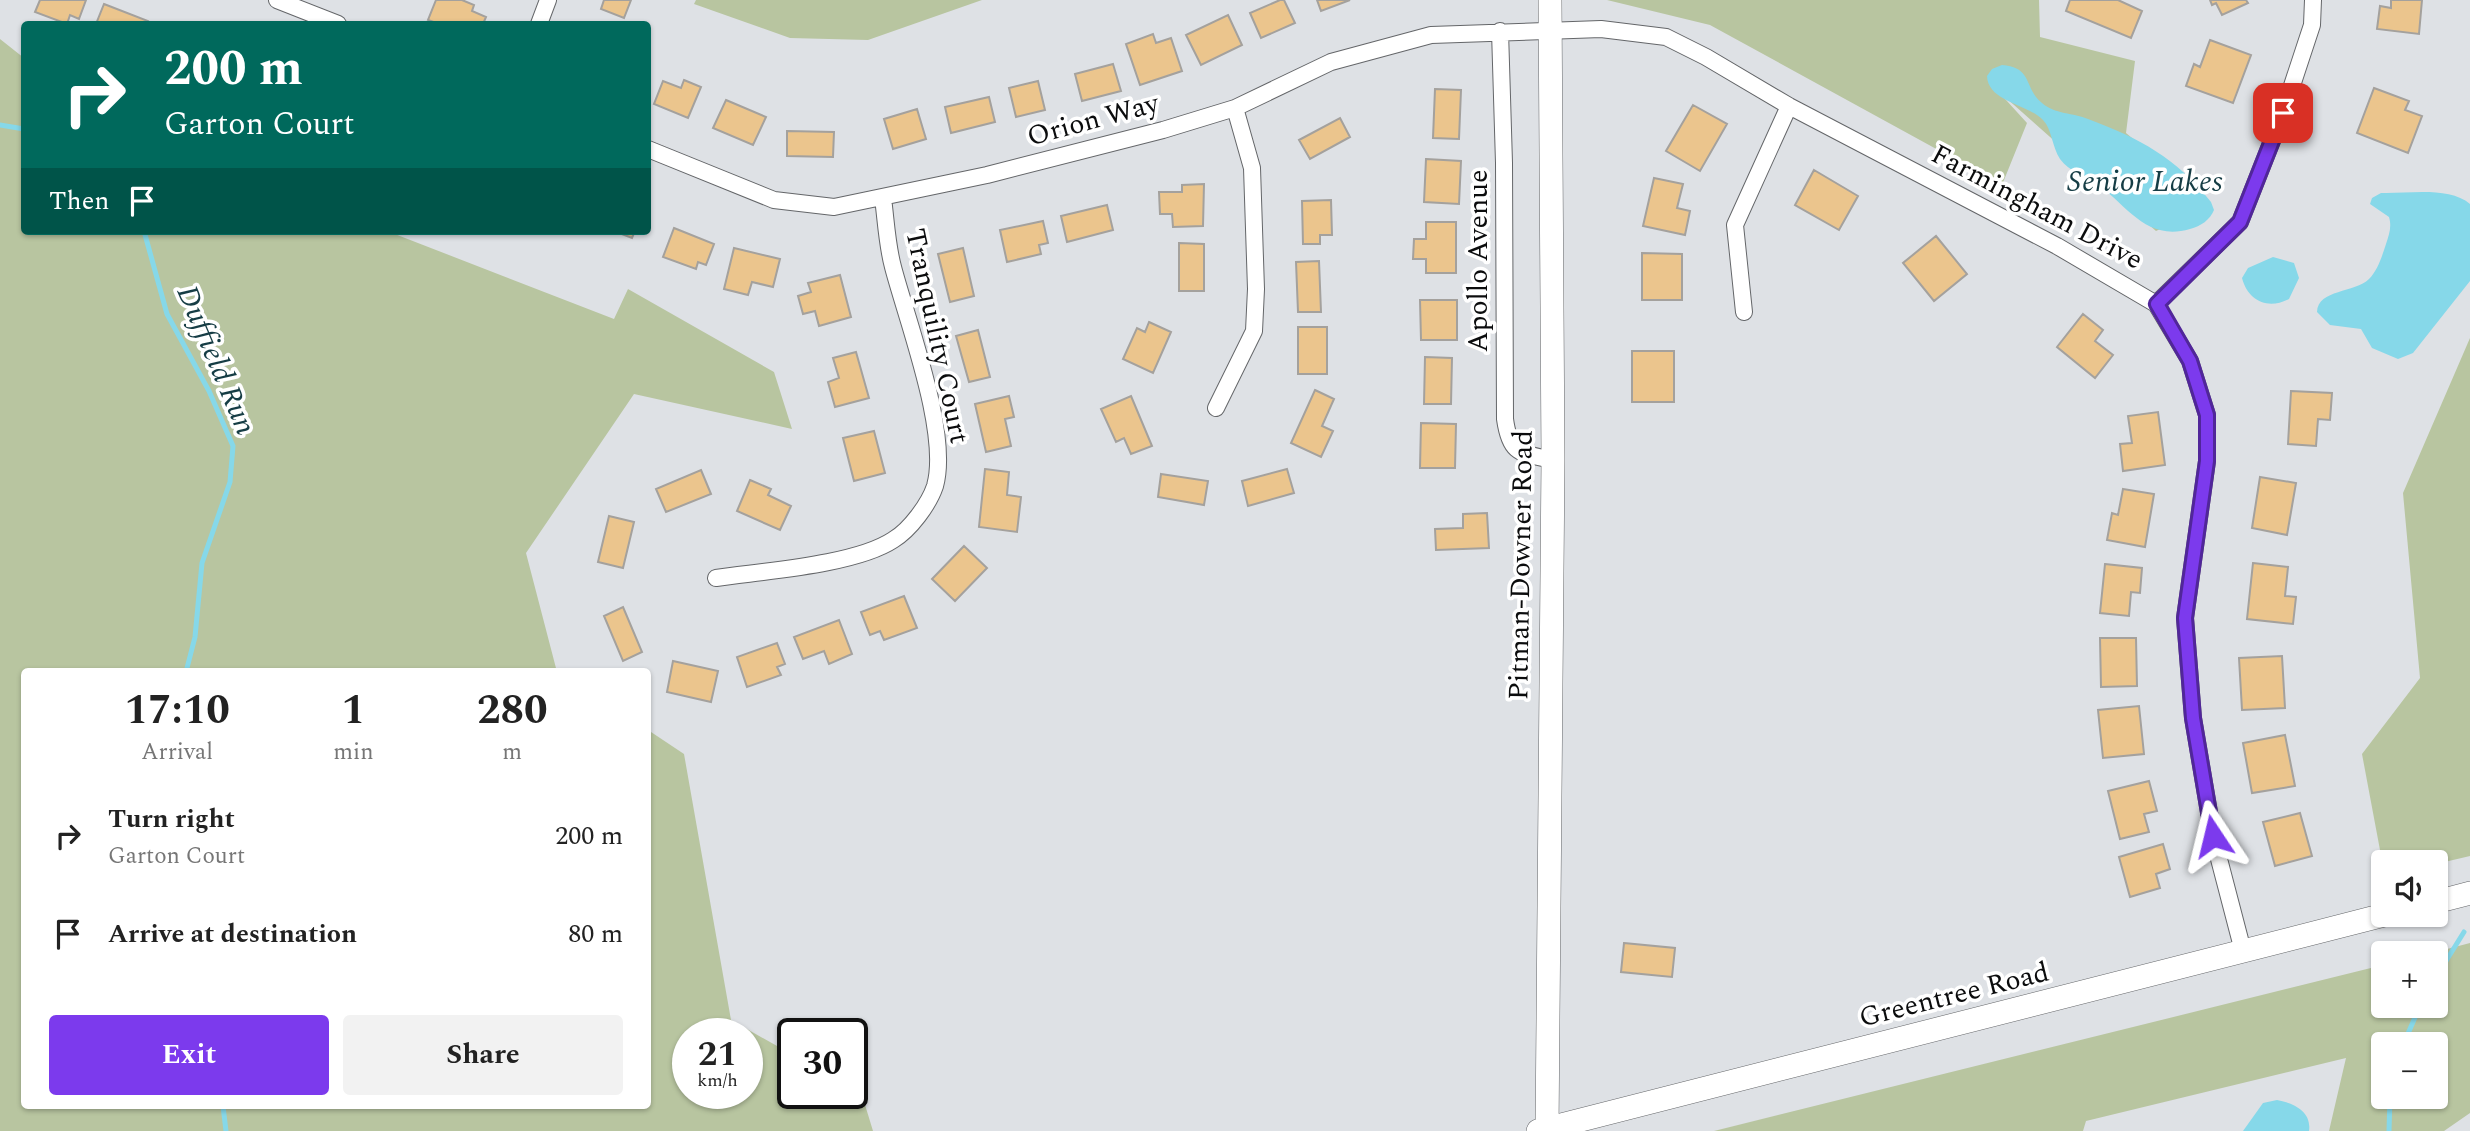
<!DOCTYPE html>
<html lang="en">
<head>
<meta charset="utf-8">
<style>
	body { margin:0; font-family:Spectral,serif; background:#f2f2f2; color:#222; height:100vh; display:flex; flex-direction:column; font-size:26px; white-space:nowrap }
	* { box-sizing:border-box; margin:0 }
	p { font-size:23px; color:#767676 }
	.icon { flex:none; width:38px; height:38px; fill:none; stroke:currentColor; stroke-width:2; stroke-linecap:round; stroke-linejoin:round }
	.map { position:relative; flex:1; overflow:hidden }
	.panel { position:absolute; left:21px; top:668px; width:630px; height:441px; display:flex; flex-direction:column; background:#fff; border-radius:7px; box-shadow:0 2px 5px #0004 }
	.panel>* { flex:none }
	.top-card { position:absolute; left:21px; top:21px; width:630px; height:214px; border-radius:7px; box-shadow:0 2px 5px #0004; background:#00695c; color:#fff; overflow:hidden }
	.tools { position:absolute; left:2371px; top:850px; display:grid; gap:14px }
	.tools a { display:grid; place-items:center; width:77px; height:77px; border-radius:7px; background:#fff; box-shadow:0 2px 5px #0004; font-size:35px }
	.speed { position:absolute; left:672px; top:1018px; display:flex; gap:14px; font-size:35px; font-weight:700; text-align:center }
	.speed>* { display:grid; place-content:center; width:91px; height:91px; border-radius:50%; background:#fff; box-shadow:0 2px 5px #0004; line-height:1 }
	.speed small { font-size:18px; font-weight:400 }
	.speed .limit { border:4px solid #111; border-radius:10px; background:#fff; color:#111 }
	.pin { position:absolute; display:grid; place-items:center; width:60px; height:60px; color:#fff; margin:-30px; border-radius:14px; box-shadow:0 4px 10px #0006 }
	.me { position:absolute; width:77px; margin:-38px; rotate:350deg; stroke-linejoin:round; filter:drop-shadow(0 0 5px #0008) }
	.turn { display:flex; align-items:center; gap:24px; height:147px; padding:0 28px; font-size:32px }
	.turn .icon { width:91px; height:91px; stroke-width:2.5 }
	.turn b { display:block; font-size:49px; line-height:60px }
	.then { display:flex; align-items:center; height:66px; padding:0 28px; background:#0003; gap:14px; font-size:26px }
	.eta { display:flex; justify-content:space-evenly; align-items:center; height:119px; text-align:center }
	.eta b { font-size:42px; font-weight:700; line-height:49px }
	.button { display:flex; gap:14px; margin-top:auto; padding:14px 28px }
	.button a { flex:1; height:80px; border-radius:7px; background:#7c3aed; color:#fff; font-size:28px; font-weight:700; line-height:80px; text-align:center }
	.button a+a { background:#f2f2f2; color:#222 }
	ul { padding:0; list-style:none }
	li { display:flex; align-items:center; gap:21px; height:98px; padding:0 28px }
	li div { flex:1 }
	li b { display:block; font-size:26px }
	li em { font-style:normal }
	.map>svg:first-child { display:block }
	.green { fill:#b8c5a0; fill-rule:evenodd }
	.water { fill:#86d8e9 }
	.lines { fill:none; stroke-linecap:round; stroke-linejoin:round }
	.stream { stroke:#86d8e9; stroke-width:5 }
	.building { fill:#ebc58d; stroke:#a4a19d; stroke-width:2 }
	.street-casing { stroke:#646669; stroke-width:18 }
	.secondary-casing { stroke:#646669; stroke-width:24 }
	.street { stroke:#fff; stroke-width:16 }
	.secondary { stroke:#fff; stroke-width:23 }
	.route-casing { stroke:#51269a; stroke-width:18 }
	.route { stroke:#7c3aed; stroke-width:12 }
	.labels { text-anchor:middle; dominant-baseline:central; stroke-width:7; stroke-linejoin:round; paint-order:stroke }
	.street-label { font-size:28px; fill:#0b0c0d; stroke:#fff }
	.water-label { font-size:30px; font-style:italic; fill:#163d45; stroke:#fff }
</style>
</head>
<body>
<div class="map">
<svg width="2470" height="1131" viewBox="0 0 2470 1131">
	<rect width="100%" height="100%" fill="#dee1e5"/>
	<path class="green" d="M 696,0 L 982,0 L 868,40 L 790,38 L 694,4 Z
		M 1607,0 L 2039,0 L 2040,37 L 2135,61 L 2126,133 L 2212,205 L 2156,231 L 1996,89 L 2027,123 L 2002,185 L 1710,25 Z
		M 0,39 L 24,58 L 24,231 L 387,231 L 614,319 L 628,289 L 774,372 L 792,429 L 634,394 L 526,553 L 557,672 L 24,672 L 24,1106 L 648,1106 L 648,730 L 684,754 L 731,1020 L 793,1055 L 793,1094 L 852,1094 L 852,1062 L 873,1131 L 0,1131 ZM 747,1034 L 747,1094 L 688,1094 L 688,1034 Z
		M 2470,338 L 2470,856 L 2436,864 L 2384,863 L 2383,866 L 2362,754 L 2420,678 L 2403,493 Z
		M 2470,943 L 2470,1113 L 2444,1131 L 2329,1131 L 2346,1058 L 2086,1121 L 2083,1131 L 1714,1131 L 2383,965 L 2384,1006 L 2436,1006 L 2436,954 L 2428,954 ZM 2384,1045 L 2436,1045 L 2436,1097 L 2384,1097 Z"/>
	<path class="water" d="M 2002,65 C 2033,67 2024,89 2042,103 C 2054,114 2074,113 2088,119 C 2141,139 2175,157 2211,202 L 2214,210 C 2210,220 2201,226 2190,229 C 2146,242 2127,205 2095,182 C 2082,174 2070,172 2060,159 C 2052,147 2052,129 2043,120 C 2028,104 1988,102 1987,76 L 1992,69 Z
		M 2381,193 C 2407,194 2449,186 2470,204 L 2470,281 L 2413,353 L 2398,359 L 2372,348 L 2361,329 L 2330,325 L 2317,312 C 2318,289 2355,293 2369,279 C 2378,270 2382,256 2386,244 C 2389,235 2392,227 2389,217 L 2370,204 L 2372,198 Z
		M 2273,257 L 2294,263 L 2299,278 L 2289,299 C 2268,310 2248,301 2242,278 L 2248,268 Z
		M 2277,1100 C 2293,1103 2312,1111 2309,1131 L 2243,1131 L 2263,1103 Z"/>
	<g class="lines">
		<path class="stream" d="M 0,125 L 24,129
			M 144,231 L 167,314 L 209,391 L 233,446 L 230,482 L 202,563 L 195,637 L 186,672
			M 2436,977 L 2464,932
			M 2403,1045 L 2420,1006
			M 223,1106 L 226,1131
			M 2389,1131 L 2390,1097"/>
	</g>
	<path class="building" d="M 40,0 L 86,0 L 79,19 L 70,15 L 67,24 L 35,12 Z
		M 436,0 L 462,0 L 474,5 L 472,11 L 486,17 L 483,24 L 439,24 L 428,20 Z
		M 604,0 L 631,0 L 624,18 L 601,9 Z
		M 1280,0 L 1284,0 L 1295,23 L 1261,38 L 1250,13 Z
		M 1317,0 L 1350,0 L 1321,11 Z
		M 2070,0 L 2118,0 L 2142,11 L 2131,38 L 2066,11 Z
		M 2210,0 L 2246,0 L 2248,3 L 2222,15 L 2216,3 L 2212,5 Z
		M 2391,0 L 2422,0 L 2419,34 L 2377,29 L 2380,6 L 2391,8 Z
		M 104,4 L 148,21 L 147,24 L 96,24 Z
		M 1228,15 L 1242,45 L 1201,65 L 1186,35 Z
		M 1153,34 L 1156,43 L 1171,38 L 1182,71 L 1140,85 L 1126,44 Z
		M 2210,40 L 2251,55 L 2233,103 L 2186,86 L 2194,64 L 2200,67 Z
		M 1113,64 L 1121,91 L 1082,101 L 1075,74 Z
		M 684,80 L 701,87 L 688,118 L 654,104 L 663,81 L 681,88 Z
		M 1038,81 L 1045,110 L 1016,117 L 1009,88 Z
		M 2374,88 L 2409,101 L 2405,110 L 2422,116 L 2408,153 L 2357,133 Z
		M 1435,89 L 1461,90 L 1459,139 L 1433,138 Z
		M 989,97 L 995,122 L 951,133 L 945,107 Z
		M 726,100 L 766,117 L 753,145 L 713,128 Z
		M 1693,105 L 1727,124 L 1700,171 L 1666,151 Z
		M 917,109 L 926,139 L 893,149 L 884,119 Z
		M 1340,118 L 1350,137 L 1310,159 L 1299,140 Z
		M 787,131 L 834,132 L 833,157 L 787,156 Z
		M 1426,159 L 1461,161 L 1459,204 L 1424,202 Z
		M 1814,170 L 1858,196 L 1839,230 L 1795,205 Z
		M 1654,178 L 1683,184 L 1677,208 L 1690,211 L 1685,235 L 1643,226 Z
		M 1204,184 L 1203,226 L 1173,227 L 1172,214 L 1160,214 L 1159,192 L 1182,192 L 1182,185 Z
		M 1331,200 L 1332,235 L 1320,235 L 1320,244 L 1303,244 L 1302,201 Z
		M 1107,205 L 1113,230 L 1067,242 L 1061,216 Z
		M 1043,221 L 1048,243 L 1039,245 L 1041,254 L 1007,262 L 1000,230 Z
		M 1426,222 L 1456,222 L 1456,273 L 1426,273 L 1426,259 L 1413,259 L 1414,239 L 1426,239 Z
		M 674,228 L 714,244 L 706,265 L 698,262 L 696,269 L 663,257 Z
		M 614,231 L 635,231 L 632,238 Z
		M 1936,236 L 1967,274 L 1934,301 L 1903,263 Z
		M 1179,243 L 1204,244 L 1204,291 L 1179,291 Z
		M 734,248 L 780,259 L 773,287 L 752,282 L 748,295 L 724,289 Z
		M 963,248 L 974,296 L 950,302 L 938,254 Z
		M 1642,253 L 1682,254 L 1682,300 L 1642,300 Z
		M 1319,261 L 1321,312 L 1298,312 L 1296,262 Z
		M 840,275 L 851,317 L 819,326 L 815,311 L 803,314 L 798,296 L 811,292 L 808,283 Z
		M 1420,300 L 1457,300 L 1457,340 L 1421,340 Z
		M 2083,314 L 2103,330 L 2095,341 L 2113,355 L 2095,378 L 2057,347 Z
		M 1149,322 L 1171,332 L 1153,373 L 1123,359 L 1137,328 L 1145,332 Z
		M 1298,327 L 1327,327 L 1327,374 L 1298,374 Z
		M 978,330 L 990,377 L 969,382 L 956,336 Z
		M 1632,351 L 1674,351 L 1674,402 L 1632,402 Z
		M 856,352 L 869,398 L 835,407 L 828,382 L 839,378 L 833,358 Z
		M 1425,357 L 1452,358 L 1451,404 L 1424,404 Z
		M 1315,390 L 1334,399 L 1322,426 L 1333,431 L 1321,457 L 1291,443 Z
		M 2291,391 L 2332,393 L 2330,420 L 2318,419 L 2316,446 L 2288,444 Z
		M 1009,396 L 1014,417 L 1005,419 L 1011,446 L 986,452 L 975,404 Z
		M 1131,396 L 1152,446 L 1131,454 L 1124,438 L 1116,442 L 1101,409 Z
		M 2158,412 L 2165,465 L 2123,471 L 2120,444 L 2132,443 L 2128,416 Z
		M 1421,423 L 1456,424 L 1455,468 L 1420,468 Z
		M 874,431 L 885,473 L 854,481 L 843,438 Z
		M 985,469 L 1009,472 L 1007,495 L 1021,497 L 1017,532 L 979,527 Z
		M 1287,469 L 1294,493 L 1248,506 L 1242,481 Z
		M 701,470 L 711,494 L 666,512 L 656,489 Z
		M 1161,474 L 1208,481 L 1204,505 L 1158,497 Z
		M 2260,477 L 2296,483 L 2287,535 L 2252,528 Z
		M 750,480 L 771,489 L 768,495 L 791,506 L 780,530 L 737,511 Z
		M 2123,489 L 2154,494 L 2145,547 L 2107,540 L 2112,513 L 2118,515 Z
		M 1487,513 L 1489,548 L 1436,550 L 1435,529 L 1463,528 L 1463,514 Z
		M 609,516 L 634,522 L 623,568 L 598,562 Z
		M 964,546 L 987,568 L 955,601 L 932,579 Z
		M 2253,563 L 2288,567 L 2285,596 L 2296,597 L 2293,624 L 2247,619 Z
		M 2105,564 L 2142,568 L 2140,593 L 2131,592 L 2129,616 L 2100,613 Z
		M 904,596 L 917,628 L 884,640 L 880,631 L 870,635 L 861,612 Z
		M 623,607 L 642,652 L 623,661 L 604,616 Z
		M 839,620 L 852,654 L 829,664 L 824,651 L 803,659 L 794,637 Z
		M 2100,638 L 2136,638 L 2137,686 L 2101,687 Z
		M 777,643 L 785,664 L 777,667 L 781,675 L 747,687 L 737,657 Z
		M 2282,656 L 2285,708 L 2242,710 L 2239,658 Z
		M 673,661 L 718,671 L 711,702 L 667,692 Z
		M 2139,706 L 2144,754 L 2103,758 L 2098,710 Z
		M 2285,735 L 2295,786 L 2252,793 L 2243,743 Z
		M 2149,781 L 2157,811 L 2144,814 L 2149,832 L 2120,839 L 2108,791 Z
		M 2300,813 L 2312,856 L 2275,866 L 2263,822 Z
		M 2163,844 L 2170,869 L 2156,874 L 2160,888 L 2130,897 L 2119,857 Z
		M 1624,943 L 1675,948 L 1672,977 L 1621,972 Z"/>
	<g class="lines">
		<defs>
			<path id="street" d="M 277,0 L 338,24
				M 539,24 L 548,0
				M 1500,31 L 1504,163 L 1505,419 C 1510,455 1520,453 1553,460
				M 648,149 L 774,200 L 834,207 L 987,175 L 1163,130 L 1235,108 L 1331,62 L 1431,35 L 1601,29 L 1666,37 L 1706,57 L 1789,106 L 2057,246 L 2156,304 L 2190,361 L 2207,415 L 2207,461 L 2185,618 L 2193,718 L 2213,836 L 2243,951
				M 2156,304 L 2240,222 L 2283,113 L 2312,25 L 2313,0
				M 1744,312 L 1735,225 L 1789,106
				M 1216,408 L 1254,331 L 1256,289 L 1252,168 L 1235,108
				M 716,578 C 763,571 855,565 893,540 C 910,530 929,504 935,486 C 950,433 907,321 893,267 C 887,245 886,221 883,198"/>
			<path id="secondary" d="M 2436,902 L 2470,893
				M 1538,1131 L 2384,915
				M 1547,1131 L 1553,460 L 1550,0"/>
		</defs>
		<use href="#street" class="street-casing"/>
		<use href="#secondary" class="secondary-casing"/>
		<use href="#street" class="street"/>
		<use href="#secondary" class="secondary"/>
	</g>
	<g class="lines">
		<defs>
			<path id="route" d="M 2213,836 L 2193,718 L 2185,618 L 2207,461 L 2207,415 L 2190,361 L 2157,304 L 2240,222 L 2283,113"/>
		</defs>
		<use href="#route" class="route-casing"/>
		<use href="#route" class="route"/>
	</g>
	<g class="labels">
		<g class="street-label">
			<text transform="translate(1093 120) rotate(-15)">Orion Way</text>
			<text transform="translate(2037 207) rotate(28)">Farmingham Drive</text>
			<text transform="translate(1478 261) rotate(-90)">Apollo Avenue</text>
			<text transform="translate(937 336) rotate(78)">Tranquility Court</text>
			<text transform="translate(1521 565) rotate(-89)">Pitman-Downer Road</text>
			<text transform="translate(1954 995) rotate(-14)">Greentree Road</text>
		</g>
		<g class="water-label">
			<text x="2145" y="182">Senior Lakes</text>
			<text transform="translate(216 360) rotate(67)">Duffield Run</text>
		</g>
	</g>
</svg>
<div class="tools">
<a><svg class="icon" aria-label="sound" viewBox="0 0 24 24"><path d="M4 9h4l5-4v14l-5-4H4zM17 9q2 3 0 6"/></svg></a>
<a>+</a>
<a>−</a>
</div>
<div class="speed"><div>21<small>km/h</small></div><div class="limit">30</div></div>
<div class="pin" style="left:2283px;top:113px;background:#d93025"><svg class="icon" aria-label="arrive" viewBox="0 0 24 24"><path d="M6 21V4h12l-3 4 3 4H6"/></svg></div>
<svg class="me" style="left:2213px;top:836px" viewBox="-20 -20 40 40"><path d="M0-17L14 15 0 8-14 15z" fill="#7c3aed" stroke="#fff" stroke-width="4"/></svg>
<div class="top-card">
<div class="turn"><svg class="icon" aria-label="right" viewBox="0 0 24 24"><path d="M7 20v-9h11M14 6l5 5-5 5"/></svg><div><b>200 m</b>Garton Court</div></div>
<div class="then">Then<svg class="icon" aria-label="arrive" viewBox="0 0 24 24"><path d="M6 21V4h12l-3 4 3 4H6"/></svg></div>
</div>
<section class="panel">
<div class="eta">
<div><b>17:10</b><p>Arrival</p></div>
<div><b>1</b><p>min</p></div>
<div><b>280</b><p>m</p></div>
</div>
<ul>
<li><svg class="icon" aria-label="right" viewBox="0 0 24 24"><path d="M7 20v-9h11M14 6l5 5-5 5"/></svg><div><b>Turn right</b><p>Garton Court</p></div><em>200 m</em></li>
<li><svg class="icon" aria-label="arrive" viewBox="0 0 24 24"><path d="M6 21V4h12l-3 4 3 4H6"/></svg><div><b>Arrive at destination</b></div><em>80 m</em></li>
</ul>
<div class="button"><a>Exit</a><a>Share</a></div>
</section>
</div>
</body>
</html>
